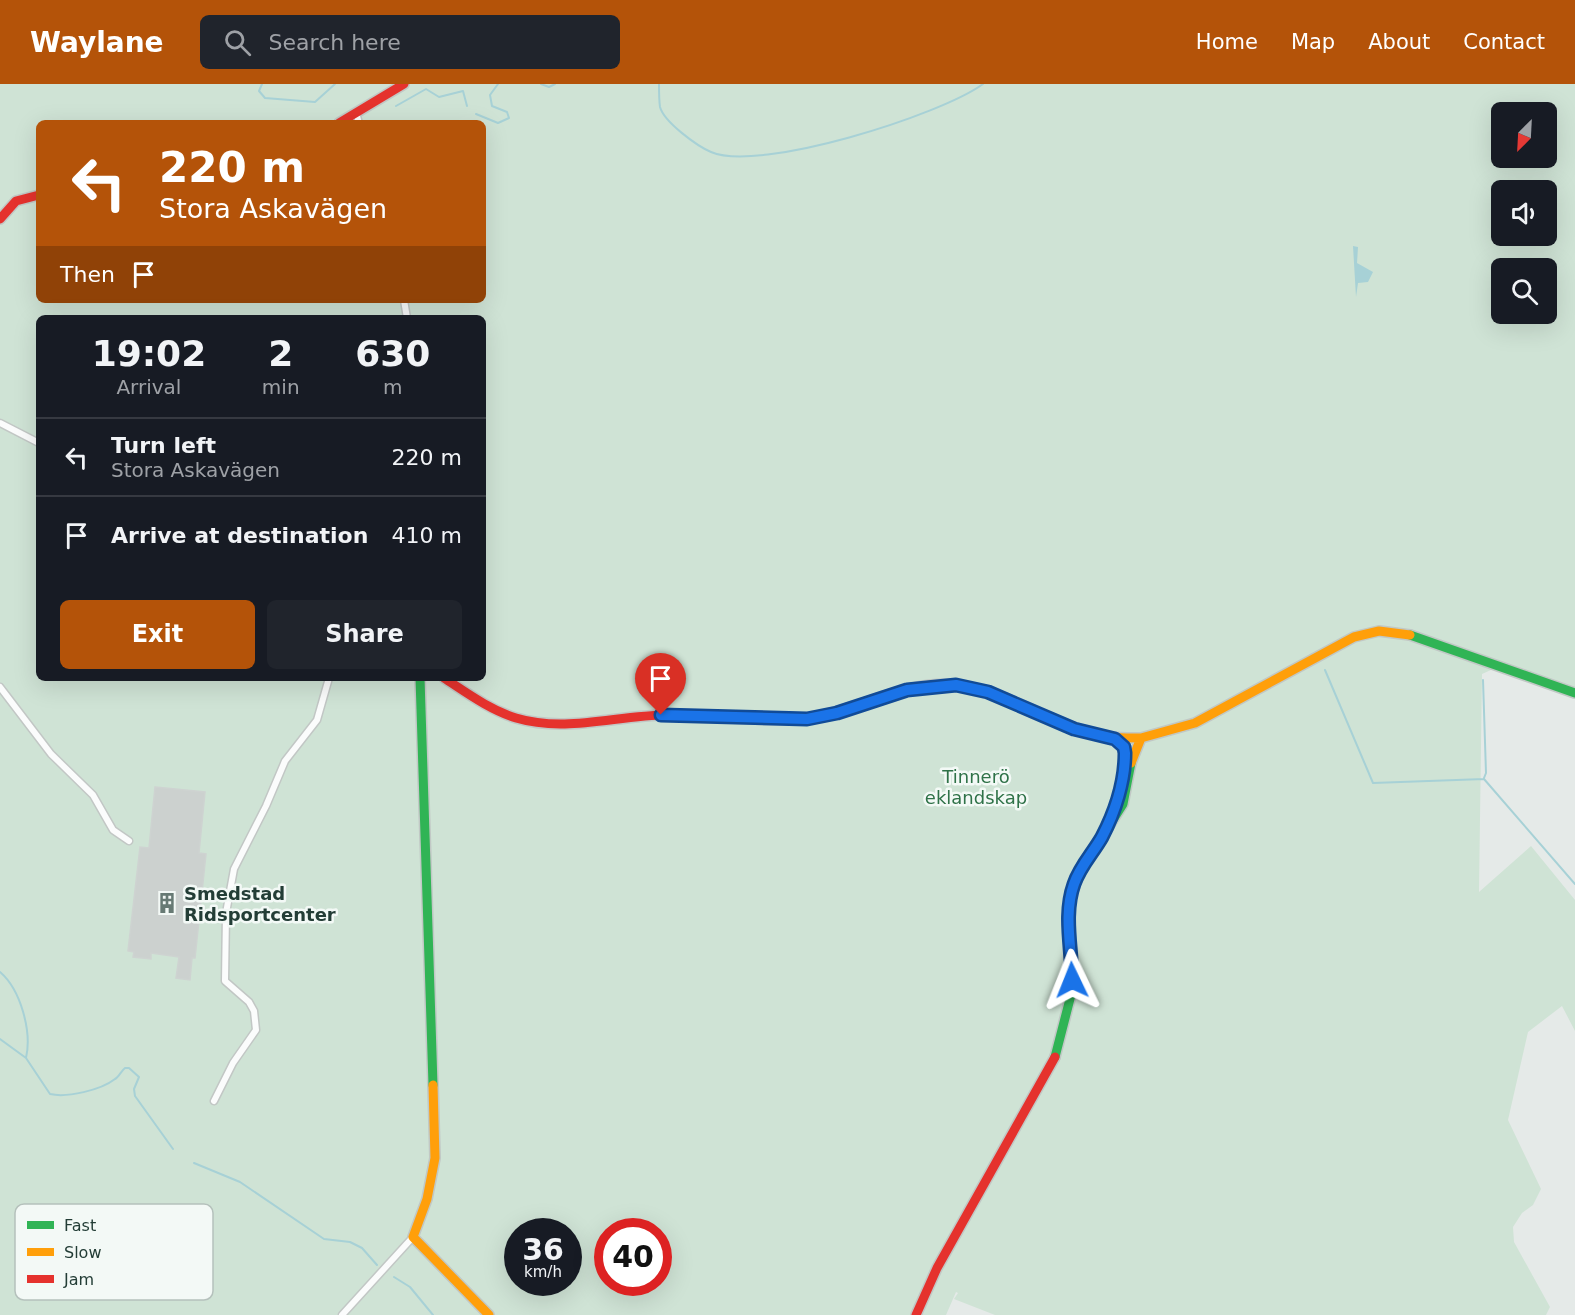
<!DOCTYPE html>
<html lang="en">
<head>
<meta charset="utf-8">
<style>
	body { margin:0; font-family:"DejaVu Sans",sans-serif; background:#20242c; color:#f1f3f6; height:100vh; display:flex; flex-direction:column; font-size:22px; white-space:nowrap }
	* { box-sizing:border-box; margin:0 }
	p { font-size:20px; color:#9ea1a6 }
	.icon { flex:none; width:33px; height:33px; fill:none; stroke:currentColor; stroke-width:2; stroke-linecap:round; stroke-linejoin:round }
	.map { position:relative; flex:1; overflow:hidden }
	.panel { position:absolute; left:36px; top:231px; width:450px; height:366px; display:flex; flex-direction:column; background:#171b24; border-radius:9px; box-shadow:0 6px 24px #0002 }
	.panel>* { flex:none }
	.guide { position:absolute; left:36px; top:36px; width:450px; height:183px; border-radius:9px; box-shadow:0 6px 24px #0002; background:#b45309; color:#fff; overflow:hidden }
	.needle { width:39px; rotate:204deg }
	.tools { position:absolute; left:1491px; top:18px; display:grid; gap:12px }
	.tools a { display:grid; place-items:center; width:66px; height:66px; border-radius:9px; background:#171b24; box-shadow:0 6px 24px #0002; font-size:30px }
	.speed { position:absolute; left:504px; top:1134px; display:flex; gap:12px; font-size:30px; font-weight:700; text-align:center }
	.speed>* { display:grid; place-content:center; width:78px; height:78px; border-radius:50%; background:#171b24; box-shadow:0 6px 24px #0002; line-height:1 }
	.speed small { font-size:15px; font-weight:400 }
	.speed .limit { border:9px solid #d22; background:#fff; color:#111 }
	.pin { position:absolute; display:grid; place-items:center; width:51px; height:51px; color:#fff; margin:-62px -26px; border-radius:50% 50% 50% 0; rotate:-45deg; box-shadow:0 0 6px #0007 }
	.pin .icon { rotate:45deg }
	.me { position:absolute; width:66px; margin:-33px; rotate:358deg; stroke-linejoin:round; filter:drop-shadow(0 0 4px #0008) }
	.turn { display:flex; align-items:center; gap:21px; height:126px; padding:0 24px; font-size:27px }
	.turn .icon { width:78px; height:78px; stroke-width:2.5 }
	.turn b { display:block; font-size:42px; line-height:51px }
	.then { display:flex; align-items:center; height:57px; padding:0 24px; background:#0003; gap:12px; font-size:22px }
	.eta { display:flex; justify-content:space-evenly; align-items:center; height:102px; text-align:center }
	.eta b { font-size:36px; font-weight:800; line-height:42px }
	.cta { display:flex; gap:12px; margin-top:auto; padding:12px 24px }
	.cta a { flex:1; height:69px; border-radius:9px; background:#b45309; color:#fff; font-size:24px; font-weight:800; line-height:69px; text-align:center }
	.cta a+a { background:#20242c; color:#f1f3f6 }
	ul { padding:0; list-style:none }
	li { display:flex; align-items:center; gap:18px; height:78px; padding:0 24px; border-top:2px solid #363941 }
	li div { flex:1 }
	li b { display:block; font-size:22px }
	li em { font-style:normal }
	header { display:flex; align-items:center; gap:36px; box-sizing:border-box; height:84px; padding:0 30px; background:#b45309; color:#fff }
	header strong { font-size:28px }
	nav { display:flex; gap:33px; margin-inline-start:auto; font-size:21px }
	.search { width:420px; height:54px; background:#20242c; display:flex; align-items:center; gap:15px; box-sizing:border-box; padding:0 21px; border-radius:9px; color:#9ea1a6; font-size:22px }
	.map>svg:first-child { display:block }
	.green { fill:#cfe3d5; fill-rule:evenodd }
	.water { fill:#a7d1d6 }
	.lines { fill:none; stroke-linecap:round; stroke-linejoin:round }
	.stream { stroke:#a7d1d6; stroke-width:2 }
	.building { fill:#ccd1cf; stroke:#ced3d1; stroke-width:1.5 }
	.street-casing { stroke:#c2c7c5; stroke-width:9 }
	.fast-casing { stroke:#c1c8c5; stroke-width:12 }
	.slow-casing { stroke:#c1c8c5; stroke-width:12 }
	.jam-casing { stroke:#c1c8c5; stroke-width:12 }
	.street { stroke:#fbfcfc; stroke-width:6 }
	.fast { stroke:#30b455; stroke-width:9 }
	.slow { stroke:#ff9f0a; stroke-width:9 }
	.jam { stroke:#e5322d; stroke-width:9 }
	.route-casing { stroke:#114b97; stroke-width:15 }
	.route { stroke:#1a73e8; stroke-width:10 }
	.labels { text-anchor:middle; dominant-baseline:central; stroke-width:5; stroke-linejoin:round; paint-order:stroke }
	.park-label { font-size:18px; fill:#2f7248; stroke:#f3f9f6 }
	.poi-label { font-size:18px; font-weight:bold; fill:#233d36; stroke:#f3f9f6; text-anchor:start }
	.key { fill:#f3f9f6; stroke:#b5c1bc; stroke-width:1.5 }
	.key-label { font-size:16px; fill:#233d36 }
</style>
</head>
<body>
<header>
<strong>Waylane</strong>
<div class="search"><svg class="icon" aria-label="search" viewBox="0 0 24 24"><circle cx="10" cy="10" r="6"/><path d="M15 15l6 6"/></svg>Search here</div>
<nav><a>Home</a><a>Map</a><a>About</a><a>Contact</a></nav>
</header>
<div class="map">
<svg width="1575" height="1231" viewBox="0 0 1575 1231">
	<rect width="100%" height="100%" fill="#e5eae8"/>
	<path class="green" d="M 0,0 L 1575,0 L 1575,607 L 1502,581 L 1482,590 L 1479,808 L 1531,762 L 1575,816 L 1575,947 L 1562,922 L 1528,948 L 1508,1036 L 1541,1105 L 1533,1121 L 1522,1129 L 1513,1143 L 1514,1158 L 1550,1223 L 1546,1231 L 995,1231 L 954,1215 L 958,1209 L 956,1208 L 946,1231 L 0,1231 ZM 1502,28 L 1546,28 L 1546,74 L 1502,74 ZM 39,39 L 483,39 L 483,216 L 39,216 ZM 1502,106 L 1546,106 L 1546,152 L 1502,152 ZM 1502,184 L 1546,184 L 1546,230 L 1502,230 ZM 39,234 L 483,234 L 483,594 L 39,594 ZM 518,1148 L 568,1148 L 568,1198 L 518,1198 ZM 608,1148 L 658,1148 L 658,1198 L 608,1198 Z"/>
	<path class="water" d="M 1353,162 L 1358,163 L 1357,179 L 1373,188 L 1368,198 L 1358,199 L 1356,213 Z"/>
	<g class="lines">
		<path class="stream" d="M 262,0 L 259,7 L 265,14 L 315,18 L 335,0
			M 541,0 L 549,3 L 555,0
			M 659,0 C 659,7 659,16 660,23 C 664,38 697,62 711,68 C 759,89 941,31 983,0
			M 396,22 L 426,5 L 439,13 L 463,7 L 467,22
			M 476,30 L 498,39 L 509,34 L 507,28 L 492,22 L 490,11 L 498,0
			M 1325,586 L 1373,699 L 1484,695 L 1575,800
			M 1483,596 L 1486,689 L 1484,694
			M 0,888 C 21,906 32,948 26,974
			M 0,955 L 26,974 L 50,1010 C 67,1014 101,1006 115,995 C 119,993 121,987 125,984 L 129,984 L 139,993 L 134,1005 L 135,1012 L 173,1065
			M 194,1079 L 240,1098 L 324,1155 L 350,1158 L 362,1164 L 377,1181
			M 394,1193 L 410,1203 L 433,1231"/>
	</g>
	<path class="building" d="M 155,703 L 205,708 L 199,769 L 206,770 L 195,874 L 192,874 L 190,896 L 176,894 L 179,873 L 151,869 L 151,875 L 133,873 L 134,868 L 128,867 L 140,763 L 149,764 Z"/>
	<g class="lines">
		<defs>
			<path id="street" d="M 356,29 L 359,39
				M 404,216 L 407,234
				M 0,339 L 39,359
				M 0,603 L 51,670 L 93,711 L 113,746 L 129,757
				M 1103,749 C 1111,727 1141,672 1115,655
				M 214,1017 L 233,979 L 256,946 L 254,927 L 249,918 L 225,897 L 226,829 L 234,785 L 266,722 L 285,677 L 317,636 L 329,594
				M 342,1231 L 413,1153"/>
			<path id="fast" d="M 1410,551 L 1575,609
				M 420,594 L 433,1001
				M 1055,973 L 1071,911 L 1068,838 L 1071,811 L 1081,786 L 1123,720 L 1131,679"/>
			<path id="slow" d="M 796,635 C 851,632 902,595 957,601 C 1006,607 1045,636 1091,649 C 1108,654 1124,654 1141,654
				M 1131,679 L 1141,654 L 1195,639 L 1354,553 L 1379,547 L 1410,551
				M 433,1001 L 435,1074 L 427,1115 L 413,1153 L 489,1231"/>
			<path id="jam" d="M 339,39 L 404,0
				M 0,135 L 16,117 L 39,111
				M 444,594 C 467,609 490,626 516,634 C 566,649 617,631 667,631 C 710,631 754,638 796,635
				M 916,1231 L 937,1184 L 1055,973"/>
		</defs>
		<use href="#street" class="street-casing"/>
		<use href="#fast" class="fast-casing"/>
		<use href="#slow" class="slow-casing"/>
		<use href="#jam" class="jam-casing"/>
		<use href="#street" class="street"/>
		<use href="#fast" class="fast"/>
		<use href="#slow" class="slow"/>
		<use href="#jam" class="jam"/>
	</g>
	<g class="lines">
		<defs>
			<path id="route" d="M 661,631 L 807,635 L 837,629 L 907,606 L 956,601 L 988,608 L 1074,645 L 1115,655 L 1124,663 L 1125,669 C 1125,697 1115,728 1102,753 C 1093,769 1080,782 1074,800 C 1063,831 1072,864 1072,896"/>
		</defs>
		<use href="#route" class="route-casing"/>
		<use href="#route" class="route"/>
	</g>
	<defs>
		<symbol id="building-bare" viewBox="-9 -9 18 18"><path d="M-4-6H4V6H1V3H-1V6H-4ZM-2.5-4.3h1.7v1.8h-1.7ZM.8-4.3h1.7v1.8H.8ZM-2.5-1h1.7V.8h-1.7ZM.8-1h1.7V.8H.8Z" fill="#677a74" stroke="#f3f9f6" stroke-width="2.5" paint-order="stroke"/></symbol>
	</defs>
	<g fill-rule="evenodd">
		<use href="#building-bare" x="152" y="804" width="30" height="30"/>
	</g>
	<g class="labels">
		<g class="park-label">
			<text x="976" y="692">Tinnerö<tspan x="976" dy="21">eklandskap</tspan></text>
		</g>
		<g class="poi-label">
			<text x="184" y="809">Smedstad<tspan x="184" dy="21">Ridsportcenter</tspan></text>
		</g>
	</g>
	<rect x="15" y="1120" width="198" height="96" rx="9" class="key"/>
	<rect x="27" y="1137" width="27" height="8" fill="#30b455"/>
	<rect x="27" y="1164" width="27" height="8" fill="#ff9f0a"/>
	<rect x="27" y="1191" width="27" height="8" fill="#e5322d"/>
	<g class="key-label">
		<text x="64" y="1147">Fast</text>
		<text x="64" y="1174">Slow</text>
		<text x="64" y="1201">Jam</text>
	</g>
</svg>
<div class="tools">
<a><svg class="needle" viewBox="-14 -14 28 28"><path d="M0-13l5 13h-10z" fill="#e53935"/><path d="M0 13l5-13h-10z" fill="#9ea1a6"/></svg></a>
<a><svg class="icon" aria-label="sound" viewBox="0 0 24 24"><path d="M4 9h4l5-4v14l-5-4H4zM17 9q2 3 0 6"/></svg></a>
<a><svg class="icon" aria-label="search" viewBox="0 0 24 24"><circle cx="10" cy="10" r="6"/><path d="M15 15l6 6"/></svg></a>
</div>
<div class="speed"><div>36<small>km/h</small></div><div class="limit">40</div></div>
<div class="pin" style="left:661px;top:631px;background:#d93025"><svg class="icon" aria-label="arrive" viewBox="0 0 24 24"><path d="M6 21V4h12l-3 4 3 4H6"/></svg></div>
<svg class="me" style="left:1072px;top:896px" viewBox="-20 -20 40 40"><path d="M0-17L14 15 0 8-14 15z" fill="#1a73e8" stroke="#fff" stroke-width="4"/></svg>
<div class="guide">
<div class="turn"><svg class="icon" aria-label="left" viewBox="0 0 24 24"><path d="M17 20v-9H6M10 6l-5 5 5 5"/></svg><div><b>220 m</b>Stora Askavägen</div></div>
<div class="then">Then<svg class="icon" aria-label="arrive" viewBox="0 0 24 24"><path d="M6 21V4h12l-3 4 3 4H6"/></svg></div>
</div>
<section class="panel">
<div class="eta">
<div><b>19:02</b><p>Arrival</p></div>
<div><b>2</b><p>min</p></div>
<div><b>630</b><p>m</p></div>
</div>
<ul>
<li><svg class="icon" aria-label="left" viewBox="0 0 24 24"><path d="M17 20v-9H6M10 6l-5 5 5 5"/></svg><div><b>Turn left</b><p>Stora Askavägen</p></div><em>220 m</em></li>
<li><svg class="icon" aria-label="arrive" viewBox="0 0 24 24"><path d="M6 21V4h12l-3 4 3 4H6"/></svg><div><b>Arrive at destination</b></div><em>410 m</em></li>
</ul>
<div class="cta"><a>Exit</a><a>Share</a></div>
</section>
</div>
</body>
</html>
